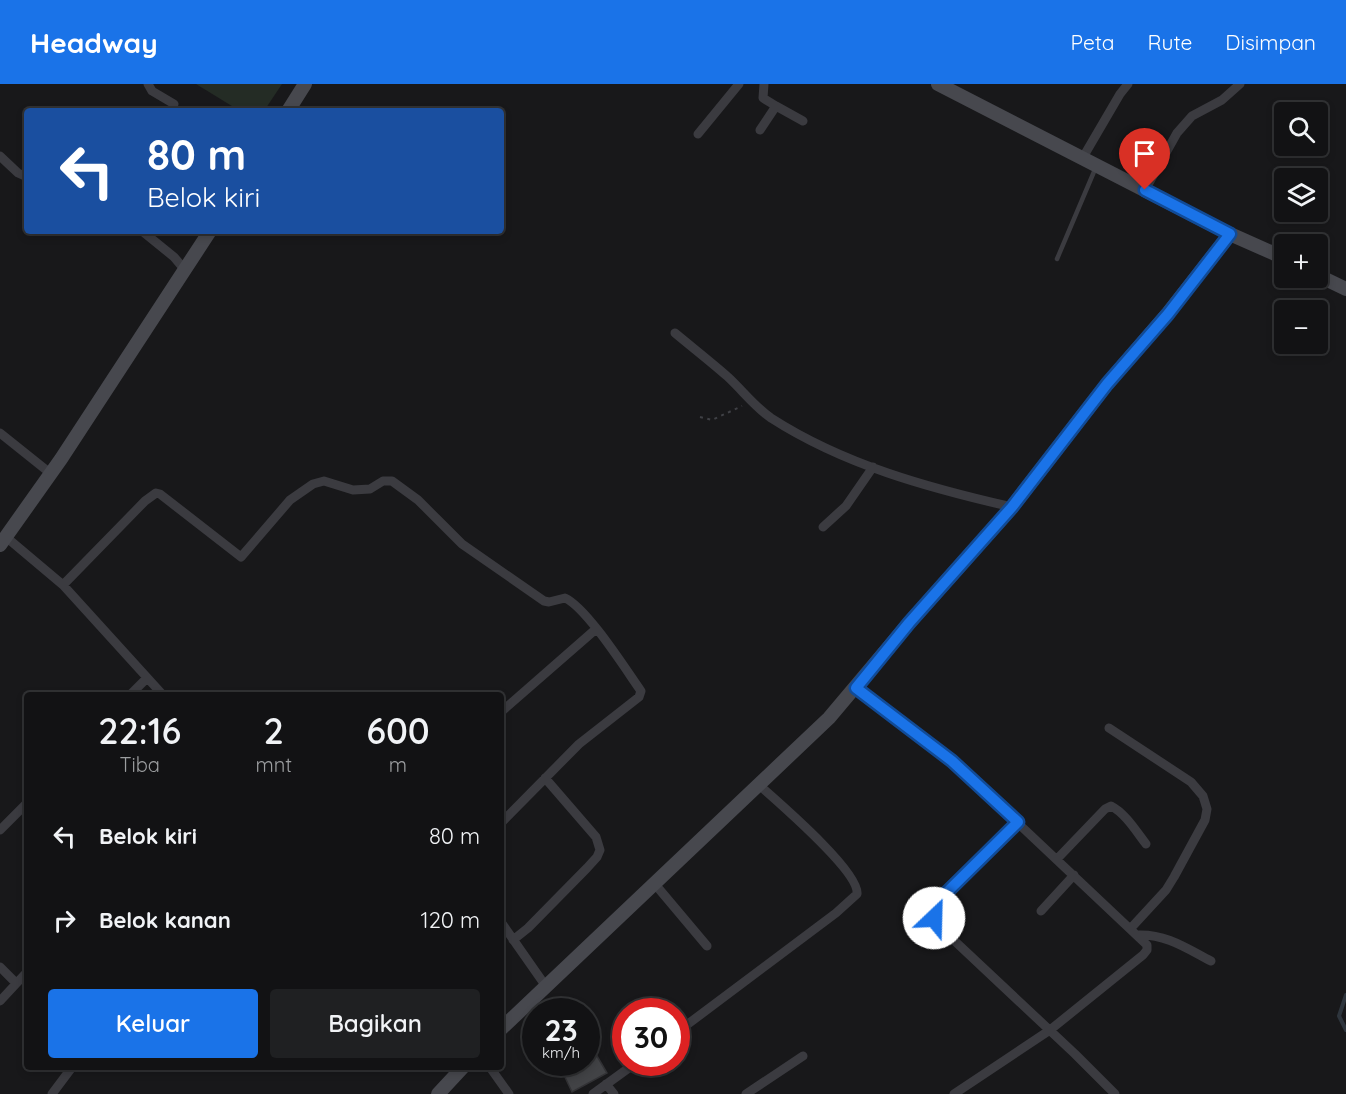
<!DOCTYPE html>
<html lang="id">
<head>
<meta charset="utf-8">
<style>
	body { margin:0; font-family:Quicksand,sans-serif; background:#1f2022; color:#f1f3f6; height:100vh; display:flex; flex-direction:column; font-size:22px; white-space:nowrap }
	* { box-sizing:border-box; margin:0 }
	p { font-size:20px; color:#9c9ea0 }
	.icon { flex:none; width:33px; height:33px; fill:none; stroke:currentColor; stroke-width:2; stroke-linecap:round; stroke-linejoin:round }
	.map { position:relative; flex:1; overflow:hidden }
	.side { position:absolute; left:24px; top:608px; width:480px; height:378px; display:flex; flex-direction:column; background:#121214; border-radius:6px; box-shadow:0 3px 9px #0003,0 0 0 2px #313234 }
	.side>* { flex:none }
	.top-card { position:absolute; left:24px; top:24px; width:480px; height:126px; border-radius:6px; box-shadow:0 3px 9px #0003,0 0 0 2px #313234; background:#1a4fa0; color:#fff; overflow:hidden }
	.controls { position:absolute; left:1274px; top:18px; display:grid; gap:12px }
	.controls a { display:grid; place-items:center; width:54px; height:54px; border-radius:6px; background:#121214; box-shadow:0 3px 9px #0003,0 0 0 2px #313234; font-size:30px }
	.speed { position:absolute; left:522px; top:914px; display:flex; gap:12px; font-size:30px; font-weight:700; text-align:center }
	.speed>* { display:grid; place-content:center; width:78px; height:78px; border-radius:50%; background:#121214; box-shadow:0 3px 9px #0003,0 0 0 2px #313234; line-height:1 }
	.speed small { font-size:15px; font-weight:400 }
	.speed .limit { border:9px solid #d22; background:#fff; color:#111 }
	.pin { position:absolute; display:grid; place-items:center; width:51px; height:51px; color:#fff; margin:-62px -26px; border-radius:50% 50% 50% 0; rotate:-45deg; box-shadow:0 0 6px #0007 }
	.pin .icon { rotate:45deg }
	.me { position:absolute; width:66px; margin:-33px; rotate:24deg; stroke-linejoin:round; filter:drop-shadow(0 0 4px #0008) }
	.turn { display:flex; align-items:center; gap:21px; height:126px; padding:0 24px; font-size:27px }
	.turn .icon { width:78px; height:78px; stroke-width:2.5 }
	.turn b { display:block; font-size:42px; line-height:51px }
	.eta { display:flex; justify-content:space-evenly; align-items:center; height:102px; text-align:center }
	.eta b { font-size:36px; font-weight:600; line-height:42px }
	.primary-button { display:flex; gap:12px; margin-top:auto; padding:12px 24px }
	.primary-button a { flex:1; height:69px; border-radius:6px; background:#1a73e8; color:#fff; font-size:24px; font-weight:600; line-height:69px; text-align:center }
	.primary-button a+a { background:#1f2022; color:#f1f3f6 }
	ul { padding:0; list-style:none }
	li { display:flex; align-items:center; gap:18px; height:84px; padding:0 24px }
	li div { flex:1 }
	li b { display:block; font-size:22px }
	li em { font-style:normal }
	header { display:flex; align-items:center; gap:36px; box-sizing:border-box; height:84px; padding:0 30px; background:#1a73e8; color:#fff }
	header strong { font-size:28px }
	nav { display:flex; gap:33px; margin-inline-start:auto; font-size:21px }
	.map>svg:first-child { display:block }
	.green { fill:#242c25 }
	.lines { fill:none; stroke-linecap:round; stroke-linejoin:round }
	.stream { stroke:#2e353d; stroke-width:4 }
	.building { fill:#424346; stroke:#323235; stroke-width:1.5 }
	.path { stroke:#3f4045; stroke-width:2; stroke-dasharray:3 4.5; stroke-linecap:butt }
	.lane { stroke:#3b3b40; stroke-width:4.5 }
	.street { stroke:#3b3b40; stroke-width:9 }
	.secondary { stroke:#47484e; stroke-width:14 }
	.route-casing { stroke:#114b97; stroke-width:15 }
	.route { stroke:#1a73e8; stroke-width:10 }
</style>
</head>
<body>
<header>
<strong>Headway</strong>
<nav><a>Peta</a><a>Rute</a><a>Disimpan</a></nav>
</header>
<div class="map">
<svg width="1346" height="1010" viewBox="0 0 1346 1010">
	<rect width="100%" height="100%" fill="#18181a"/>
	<path class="green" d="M 196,0 L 282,0 L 264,27 L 240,27 Z"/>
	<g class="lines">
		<path class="stream" d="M 1346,911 L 1339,932 L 1346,946"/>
	</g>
	<path class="building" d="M 597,972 L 607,989 L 572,1008 L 564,991 Z"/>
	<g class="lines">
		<path class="path" d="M 700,333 L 712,336 L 742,322"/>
		<path class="lane" d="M 1057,175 L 1096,83"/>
		<path class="street" d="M 148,0 L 152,7 L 174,20
			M 776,22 L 803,37
			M 760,46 L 776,22 L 763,14 L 764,0
			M 698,50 L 739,0
			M 0,72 L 18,89 L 27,93
			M 1082,75 L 1120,10 L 1128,0
			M 1145,106 L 1177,49 L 1192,32 L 1222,16 L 1240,0
			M 142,147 L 174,173 L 185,186
			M 675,249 C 693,264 711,278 728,293 C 743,307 755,323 771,334 C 844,381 929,404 1012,423
			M 0,349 L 50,389
			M 823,443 L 846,422 L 873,383
			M 6,453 L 63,501 L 162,610
			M 63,501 L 145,417 L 156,409 L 160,410 L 241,473 L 290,416 L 313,400 L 324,397 L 353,406 L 370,405 L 383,397 L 392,397 L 418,416 L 462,460 L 544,517 L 549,518 L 565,514 C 587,524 626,586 641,607 L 639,613 L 579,660 L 501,739
			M 856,604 L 952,677 L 1147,861 L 1147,866 L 1143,871 L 1050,946 L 954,1010
			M 131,610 L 147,594
			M 501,628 L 596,545
			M 1109,644 L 1191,698 L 1203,712 L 1207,725 L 1205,736 L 1174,793 L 1166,806 L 1131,844
			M 1019,738 L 940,815 L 933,827 L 938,841 L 944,847 L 1075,970 L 1115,1010
			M 0,746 L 27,719
			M 1057,775 L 1105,725 L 1111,722 C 1125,729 1136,747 1146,760
			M 654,799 L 707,862
			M 1041,827 L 1074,791
			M 501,838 L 545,901
			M 1138,851 C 1166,850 1186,864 1211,877
			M 513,856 L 528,844 L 587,784 L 597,773 L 600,766 L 596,753 L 545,694
			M 0,883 L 16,899
			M 0,917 L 27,888
			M 676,949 L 836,829 L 857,810 C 860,788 778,718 759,701
			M 489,982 L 509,1010
			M 606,1000 L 614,1010
			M 52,1010 L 73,982
			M 593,1010 L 637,978
			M 746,1010 L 803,972"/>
		<path class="secondary" d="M 938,0 L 1230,150 L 1284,174
			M 288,27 L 305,0
			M 1317,191 L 1346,205
			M 0,461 L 61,375 L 210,147
			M 501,945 L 829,634 L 909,539 L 1012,423 L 1107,300 L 1168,229 L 1230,150
			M 438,1010 L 464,982"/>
	</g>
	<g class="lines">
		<defs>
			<path id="route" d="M 934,834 L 933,827 L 940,815 L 1018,738 L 952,677 L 856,604 L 909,539 L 1012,423 L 1107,300 L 1168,230 L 1230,150 L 1145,106"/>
		</defs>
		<use href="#route" class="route-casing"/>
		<use href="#route" class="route"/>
	</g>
</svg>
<div class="controls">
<a><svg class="icon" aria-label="search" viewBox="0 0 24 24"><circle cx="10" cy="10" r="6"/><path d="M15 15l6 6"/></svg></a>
<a><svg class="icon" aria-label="layers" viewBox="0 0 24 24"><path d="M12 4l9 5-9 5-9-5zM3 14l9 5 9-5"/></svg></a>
<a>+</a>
<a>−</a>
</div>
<div class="speed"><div>23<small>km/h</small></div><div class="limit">30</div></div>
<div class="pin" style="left:1145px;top:106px;background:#d93025"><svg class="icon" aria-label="arrive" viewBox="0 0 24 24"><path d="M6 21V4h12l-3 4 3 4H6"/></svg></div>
<svg class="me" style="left:934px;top:834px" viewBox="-20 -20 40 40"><circle r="19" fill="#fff"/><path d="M0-13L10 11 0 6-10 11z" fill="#1a73e8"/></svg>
<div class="top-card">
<div class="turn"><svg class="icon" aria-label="left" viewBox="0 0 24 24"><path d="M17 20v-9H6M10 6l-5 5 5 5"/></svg><div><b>80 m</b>Belok kiri</div></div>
</div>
<section class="side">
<div class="eta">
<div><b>22:16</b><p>Tiba</p></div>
<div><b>2</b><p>mnt</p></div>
<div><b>600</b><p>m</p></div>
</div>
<ul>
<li><svg class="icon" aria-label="left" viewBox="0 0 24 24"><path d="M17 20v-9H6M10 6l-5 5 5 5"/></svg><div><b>Belok kiri</b></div><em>80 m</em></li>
<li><svg class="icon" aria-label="right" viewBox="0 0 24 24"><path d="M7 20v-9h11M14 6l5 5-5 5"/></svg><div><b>Belok kanan</b></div><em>120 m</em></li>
</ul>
<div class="primary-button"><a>Keluar</a><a>Bagikan</a></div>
</section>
</div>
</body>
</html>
